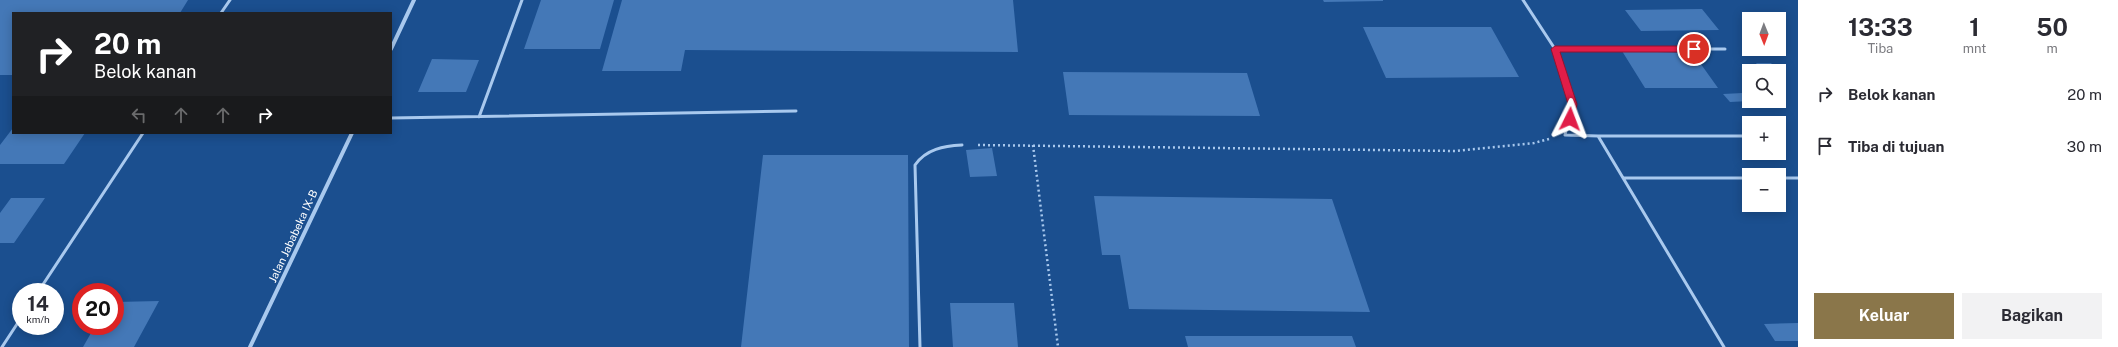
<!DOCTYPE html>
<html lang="id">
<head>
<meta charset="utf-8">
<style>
	body { margin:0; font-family:"Public Sans",sans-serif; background:#f2f2f3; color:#2b2b33; height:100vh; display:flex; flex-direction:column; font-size:15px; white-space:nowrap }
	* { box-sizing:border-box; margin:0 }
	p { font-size:13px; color:#7c7c81 }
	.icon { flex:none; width:22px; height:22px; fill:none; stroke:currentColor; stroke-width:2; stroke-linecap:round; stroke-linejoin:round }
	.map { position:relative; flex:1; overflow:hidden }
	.panel { display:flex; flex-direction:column; background:#fff; width:320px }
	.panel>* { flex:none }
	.guide { position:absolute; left:12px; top:12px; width:380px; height:122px; border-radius:0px; box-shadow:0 2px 10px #0003; background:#202124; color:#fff; overflow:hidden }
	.needle { width:26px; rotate:179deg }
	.buttons { position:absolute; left:1742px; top:12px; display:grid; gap:8px }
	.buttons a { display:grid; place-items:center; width:44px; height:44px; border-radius:0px; background:#fff; box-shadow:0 2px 10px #0003; font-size:20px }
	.speed { position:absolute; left:12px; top:283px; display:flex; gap:8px; font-size:20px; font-weight:700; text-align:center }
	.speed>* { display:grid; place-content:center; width:52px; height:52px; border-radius:50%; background:#fff; box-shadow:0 2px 10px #0003; line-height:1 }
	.speed small { font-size:10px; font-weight:400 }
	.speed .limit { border:6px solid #d22; background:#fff; color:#111 }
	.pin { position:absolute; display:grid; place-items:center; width:34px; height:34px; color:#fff; margin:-17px; border:2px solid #fff; border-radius:50%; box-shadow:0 1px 4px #0007 }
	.me { position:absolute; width:44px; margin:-22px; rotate:3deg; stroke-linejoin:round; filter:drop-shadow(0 0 3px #0008) }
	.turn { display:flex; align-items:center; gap:14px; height:84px; padding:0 16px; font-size:18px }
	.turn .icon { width:52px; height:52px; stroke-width:2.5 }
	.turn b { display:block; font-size:28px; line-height:34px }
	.lanes { display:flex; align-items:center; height:38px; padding:0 16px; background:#0003; justify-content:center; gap:20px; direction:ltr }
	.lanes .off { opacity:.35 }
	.eta { display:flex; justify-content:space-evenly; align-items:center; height:68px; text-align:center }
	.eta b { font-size:24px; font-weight:700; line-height:28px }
	.primary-button { display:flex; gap:8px; margin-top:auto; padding:8px 16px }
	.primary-button a { flex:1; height:46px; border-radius:0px; background:#8a764a; color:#fff; font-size:16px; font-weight:700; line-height:46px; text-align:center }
	.primary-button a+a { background:#f2f2f3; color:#2b2b33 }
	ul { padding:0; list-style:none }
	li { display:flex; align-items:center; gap:12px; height:52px; padding:0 16px }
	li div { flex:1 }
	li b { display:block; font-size:15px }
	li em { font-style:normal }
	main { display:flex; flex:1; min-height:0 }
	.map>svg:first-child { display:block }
	.building { fill:#4478b7 }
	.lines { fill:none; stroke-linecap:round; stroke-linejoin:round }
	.path { stroke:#a9c9ee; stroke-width:2.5; stroke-dasharray:2 3; stroke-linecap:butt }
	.service { stroke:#a9c9ee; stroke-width:3 }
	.minor { stroke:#a9c9ee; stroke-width:4 }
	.route { fill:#e11d48; stroke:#92132f }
	.labels { text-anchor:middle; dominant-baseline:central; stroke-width:3; stroke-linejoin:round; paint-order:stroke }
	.street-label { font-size:11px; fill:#fff; stroke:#1b4f8f }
</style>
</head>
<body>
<main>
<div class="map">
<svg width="1798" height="347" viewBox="0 0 1798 347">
	<rect width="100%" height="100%" fill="#1b4f8f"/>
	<path class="building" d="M 0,0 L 188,0 L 180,13 L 13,13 L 13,75 L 0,75 Z
		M 541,0 L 614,0 L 600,49 L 524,49 Z
		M 622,0 L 1013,0 L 1018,52 L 685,50 L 681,71 L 602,71 Z
		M 1323,0 L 1383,0 L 1383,1 L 1324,2 Z
		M 1702,9 L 1719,30 L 1641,31 L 1625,10 Z
		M 1363,27 L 1491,27 L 1519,77 L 1386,78 Z
		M 1622,51 L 1693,53 L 1718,88 L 1645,88 Z
		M 432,59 L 479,60 L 466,92 L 418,92 Z
		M 1756,63 L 1771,63 L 1778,71 L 1762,71 Z
		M 1063,72 L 1247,73 L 1260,116 L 1069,115 Z
		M 1743,93 L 1750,101 L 1730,102 L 1723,94 Z
		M 13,128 L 13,133 L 85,133 L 64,164 L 0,164 L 0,145 Z
		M 992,148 L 997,176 L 970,177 L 966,150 Z
		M 763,155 L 908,155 L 909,347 L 741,347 Z
		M 1094,196 L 1332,199 L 1370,312 L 1129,309 L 1120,255 L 1102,255 Z
		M 11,198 L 45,198 L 14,243 L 0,243 L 0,213 Z
		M 159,301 L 134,347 L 83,347 L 95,326 L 115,326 L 115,302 Z
		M 950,303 L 1014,303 L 1018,347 L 953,347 Z
		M 1798,323 L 1798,341 L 1775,341 L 1764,324 Z
		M 1185,336 L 1352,336 L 1356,347 L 1188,347 Z"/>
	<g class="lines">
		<path class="path" d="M 978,145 L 1455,151 L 1534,143 L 1549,139
			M 1033,145 L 1058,347"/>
		<path class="service" d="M 1523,0 L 1555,49 L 1568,87 L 1572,104 L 1565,135 L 1598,136 L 1724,347
			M 221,13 L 230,0
			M 1555,49 L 1725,49
			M 479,117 L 522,0
			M 391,118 L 796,111
			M 1598,136 L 1749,136
			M 1624,178 L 1749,178
			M 1779,178 L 1798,178
			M 38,292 L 143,133
			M 2,347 L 21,318
			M 920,347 L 915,165 C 926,149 944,146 962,145"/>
		<path class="minor" d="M 391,49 L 414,0
			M 250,347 L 352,133"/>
	</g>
	<path class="route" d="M 1555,46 L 1694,46 L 1699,49 L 1694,52 L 1560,52 L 1577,104 L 1575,119 L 1570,122 L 1566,119 L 1568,104 L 1551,49 Z"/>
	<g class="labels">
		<g class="street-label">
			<text transform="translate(293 236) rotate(-65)">Jalan Jababeka IX-B</text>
		</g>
	</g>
</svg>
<div class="buttons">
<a><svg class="needle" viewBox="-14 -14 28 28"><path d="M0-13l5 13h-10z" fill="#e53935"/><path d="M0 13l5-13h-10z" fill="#7c7c81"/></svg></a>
<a><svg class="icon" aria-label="search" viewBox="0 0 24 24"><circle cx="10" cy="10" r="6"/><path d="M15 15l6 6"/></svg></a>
<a>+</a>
<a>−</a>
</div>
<div class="speed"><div>14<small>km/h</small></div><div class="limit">20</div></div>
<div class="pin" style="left:1694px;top:49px;background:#d93025"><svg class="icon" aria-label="arrive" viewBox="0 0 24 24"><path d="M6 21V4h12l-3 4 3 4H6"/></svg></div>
<svg class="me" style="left:1570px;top:119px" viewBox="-20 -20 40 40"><path d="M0-17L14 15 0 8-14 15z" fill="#e11d48" stroke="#fff" stroke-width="4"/></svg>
<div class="guide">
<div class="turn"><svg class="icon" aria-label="right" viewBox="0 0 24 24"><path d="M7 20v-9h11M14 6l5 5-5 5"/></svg><div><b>20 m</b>Belok kanan</div></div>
<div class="lanes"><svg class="icon off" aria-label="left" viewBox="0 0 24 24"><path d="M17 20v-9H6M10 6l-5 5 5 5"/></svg><svg class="icon off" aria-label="ahead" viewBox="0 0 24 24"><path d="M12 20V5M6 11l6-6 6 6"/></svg><svg class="icon off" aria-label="ahead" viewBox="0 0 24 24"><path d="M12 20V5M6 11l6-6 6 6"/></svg><svg class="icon" aria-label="right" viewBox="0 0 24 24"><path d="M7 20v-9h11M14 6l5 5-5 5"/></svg></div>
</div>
</div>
<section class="panel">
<div class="eta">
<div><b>13:33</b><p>Tiba</p></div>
<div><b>1</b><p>mnt</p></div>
<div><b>50</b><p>m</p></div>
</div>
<ul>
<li><svg class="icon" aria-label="right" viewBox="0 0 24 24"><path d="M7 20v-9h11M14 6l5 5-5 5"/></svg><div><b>Belok kanan</b></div><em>20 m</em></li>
<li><svg class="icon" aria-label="arrive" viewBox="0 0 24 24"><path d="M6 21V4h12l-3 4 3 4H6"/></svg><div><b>Tiba di tujuan</b></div><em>30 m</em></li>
</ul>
<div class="primary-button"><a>Keluar</a><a>Bagikan</a></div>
</section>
</main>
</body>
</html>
